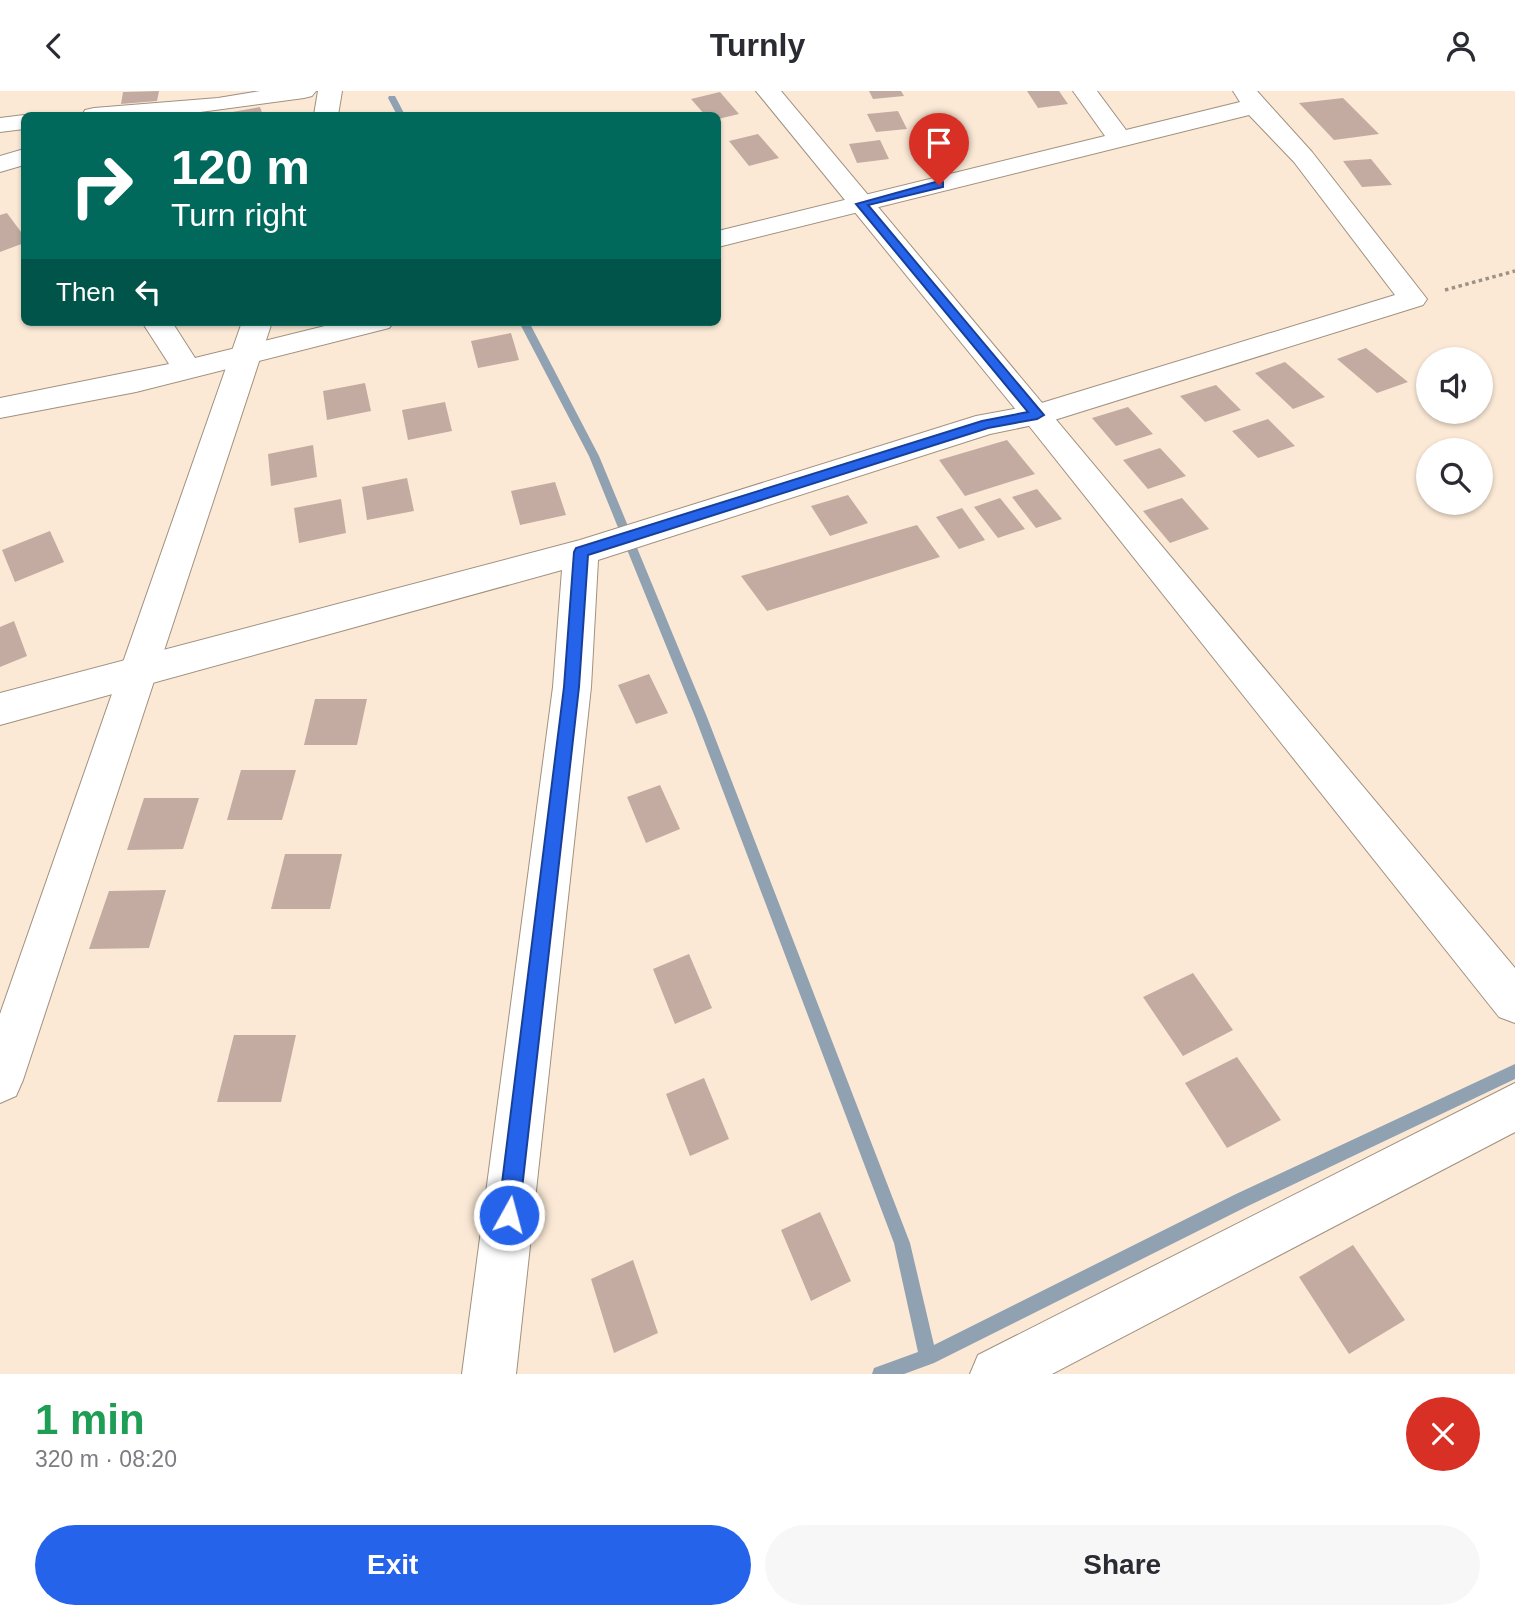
<!DOCTYPE html>
<html lang="en">
<head>
<meta charset="utf-8">
<style>
	body { margin:0; font-family:Arial,sans-serif; background:#f7f7f7; color:#2b2b33; height:100vh; display:flex; flex-direction:column; font-size:26px; white-space:nowrap }
	* { box-sizing:border-box; margin:0 }
	p { font-size:23px; color:#7c7c81 }
	.icon { flex:none; width:38px; height:38px; fill:none; stroke:currentColor; stroke-width:2; stroke-linecap:round; stroke-linejoin:round }
	.map { position:relative; height:1283px; overflow:hidden }
	.side { display:flex; flex-direction:column; background:#fff; flex:1 }
	.side>* { flex:none }
	.top-card { position:absolute; left:21px; top:21px; width:700px; height:214px; border-radius:10px; box-shadow:0 2px 5px #0004; background:#00695c; color:#fff; overflow:hidden }
	.buttons { position:absolute; left:1416px; top:256px; display:grid; gap:14px }
	.buttons a { display:grid; place-items:center; width:77px; height:77px; border-radius:50%; background:#fff; box-shadow:0 2px 5px #0004; font-size:35px }
	.pin { position:absolute; display:grid; place-items:center; width:60px; height:60px; color:#fff; margin:-72px -30px; border-radius:50% 50% 50% 0; rotate:-45deg; box-shadow:0 0 7px #0007 }
	.pin .icon { rotate:45deg }
	.me { position:absolute; width:77px; margin:-38px; rotate:7deg; stroke-linejoin:round; filter:drop-shadow(0 0 5px #0008) }
	.turn { display:flex; align-items:center; gap:24px; height:147px; padding:0 35px; font-size:32px }
	.turn .icon { width:91px; height:91px; stroke-width:2.5 }
	.turn b { display:block; font-size:49px; line-height:60px }
	.then { display:flex; align-items:center; height:66px; padding:0 35px; background:#0003; gap:14px; font-size:26px }
	.round { display:grid; place-items:center; flex:none; width:74px; height:74px; border-radius:37px; background:#f7f7f7 }
	.head { display:flex; align-items:center; justify-content:space-between; height:119px; padding:0 35px }
	h1 { font-size:42px; font-weight:700; line-height:52px; color:#1e9e55 }
	.action { display:flex; gap:14px; margin-top:auto; padding:14px 35px }
	.action a { flex:1; height:80px; border-radius:42px; background:#2563eb; color:#fff; font-size:28px; font-weight:700; line-height:80px; text-align:center }
	.action a+a { background:#f7f7f7; color:#2b2b33 }
	header { display:flex; justify-content:space-between; align-items:center; height:91px; padding:0 35px; background:#fff; font-size:32px; font-weight:700 }
	.map>svg:first-child { display:block }
	.lines { fill:none; stroke-linecap:round; stroke-linejoin:round }
	.stream { fill:#90a1b1; fill-rule:evenodd }
	.building { fill:#c3aba1 }
	.minor-casing { stroke:#a1917f; stroke-width:2 }
	.tertiary-casing { stroke:#a1917f; stroke-width:2 }
	.path { stroke:#9e9183; stroke-width:3.5; stroke-dasharray:3.5 3.5; stroke-linecap:butt }
	.minor { fill:#fff; fill-rule:evenodd }
	.tertiary { fill:#fff; fill-rule:evenodd }
	.route { fill:#2563eb; stroke:#184099; stroke-width:2 }
</style>
</head>
<body>
<header><svg class="icon" aria-label="back" viewBox="0 0 24 24"><path d="M15 5l-7 7 7 7"/></svg>Turnly<svg class="icon" aria-label="person" viewBox="0 0 24 24"><circle cx="12" cy="8" r="4"/><path d="M4 21q1-7 8-7t8 7"/></svg></header>
<div class="map">
<svg width="1515" height="1283" viewBox="0 0 1515 1283">
	<rect width="100%" height="100%" fill="#fbe9d6"/>
	<g class="lines">
		<path class="stream" d="M 389,5 L 395,5 L 405,24 L 397,24 L 388,7 Z
			M 519,231 L 529,231 L 599,365 L 707,626 L 910,1152 L 934,1254 L 1236,1103 L 1515,973 L 1515,988 L 1248,1115 L 934,1272 L 904,1283 L 872,1283 L 874,1277 L 918,1261 L 894,1152 L 695,626 L 589,365 Z"/>
	</g>
	<path class="building" d="M 159,0 L 157,10 L 121,13 L 123,1 Z
		M 869,0 L 901,0 L 904,5 L 873,8 Z
		M 1027,0 L 1059,0 L 1068,13 L 1038,17 Z
		M 720,1 L 739,23 L 718,28 L 718,24 L 705,24 L 691,8 Z
		M 1343,7 L 1379,43 L 1334,49 L 1299,12 Z
		M 260,16 L 263,24 L 221,24 L 221,23 Z
		M 898,20 L 907,38 L 876,41 L 867,23 Z
		M 279,21 L 315,21 L 314,24 L 278,24 Z
		M 758,43 L 779,67 L 749,75 L 729,50 Z
		M 880,49 L 889,68 L 857,72 L 849,53 Z
		M 1371,68 L 1392,94 L 1362,96 L 1343,70 Z
		M 7,122 L 24,145 L 24,152 L 0,161 L 0,124 Z
		M 511,242 L 519,269 L 478,277 L 471,250 Z
		M 1366,257 L 1408,291 L 1377,302 L 1337,268 Z
		M 1285,271 L 1325,306 L 1293,318 L 1255,282 Z
		M 365,292 L 371,320 L 327,329 L 323,300 Z
		M 1216,294 L 1241,319 L 1205,331 L 1180,305 Z
		M 445,311 L 452,340 L 408,349 L 402,319 Z
		M 1128,316 L 1153,343 L 1116,355 L 1092,327 Z
		M 1268,328 L 1295,355 L 1258,367 L 1232,340 Z
		M 1007,349 L 1035,383 L 965,405 L 939,369 Z
		M 313,354 L 317,386 L 271,395 L 268,363 Z
		M 1160,357 L 1186,385 L 1148,398 L 1123,369 Z
		M 407,387 L 414,420 L 367,429 L 362,396 Z
		M 555,391 L 566,424 L 520,434 L 511,400 Z
		M 1037,398 L 1062,428 L 1036,437 L 1012,406 Z
		M 848,404 L 868,432 L 830,445 L 811,415 Z
		M 1000,407 L 1025,438 L 998,447 L 974,416 Z
		M 1182,407 L 1209,438 L 1170,452 L 1143,420 Z
		M 341,408 L 346,442 L 299,452 L 294,417 Z
		M 962,417 L 985,449 L 959,458 L 936,426 Z
		M 917,434 L 940,466 L 767,520 L 741,485 Z
		M 50,440 L 64,471 L 15,491 L 2,459 Z
		M 14,530 L 27,565 L 0,576 L 0,536 Z
		M 649,583 L 668,622 L 636,633 L 618,594 Z
		M 315,608 L 367,608 L 357,654 L 304,654 Z
		M 241,679 L 296,679 L 282,729 L 227,729 Z
		M 660,694 L 680,738 L 646,752 L 627,706 Z
		M 144,707 L 199,707 L 183,758 L 127,759 Z
		M 285,763 L 342,763 L 330,818 L 271,818 Z
		M 166,799 L 149,857 L 89,858 L 109,800 Z
		M 689,863 L 712,917 L 675,933 L 653,878 Z
		M 1193,882 L 1233,939 L 1183,965 L 1143,906 Z
		M 234,944 L 296,944 L 281,1011 L 217,1011 Z
		M 1237,966 L 1281,1029 L 1227,1057 L 1185,992 Z
		M 704,987 L 729,1048 L 690,1065 L 666,1003 Z
		M 820,1121 L 851,1190 L 811,1210 L 781,1139 Z
		M 1353,1154 L 1405,1229 L 1349,1263 L 1299,1186 Z
		M 633,1169 L 658,1242 L 614,1262 L 591,1188 Z"/>
	<g class="lines">
		<defs>
			<path id="minor" d="M 1073,0 L 1097,0 L 1126,39 L 1240,11 L 1233,0 L 1257,0 L 1312,61 L 1427,208 L 1423,214 L 1048,331 L 990,343 L 598,469 L 591,596 L 516,1283 L 462,1283 L 553,596 L 562,479 L 0,634 L 0,602 L 580,449 L 976,325 L 1035,314 L 1395,204 L 1294,71 L 1249,24 L 718,156 L 718,140 L 1105,45 Z
				M 24,58 L 24,74 L 0,81 L 0,65 Z
				M 142,231 L 172,231 L 195,267 L 341,231 L 394,231 L 389,237 L 136,301 L 0,327 L 0,307 L 169,273 Z
				M 1515,992 L 1515,1041 L 1052,1283 L 970,1283 L 978,1264 Z"/>
			<path id="tertiary" d="M 260,0 L 316,0 L 312,5 L 304,7 L 178,24 L 82,24 L 85,19 L 94,17 L 218,7 Z
				M 318,0 L 342,0 L 338,24 L 314,24 Z
				M 756,0 L 781,0 L 1515,877 L 1515,932 L 1499,926 L 1026,331 Z
				M 24,24 L 27,24 L 24,24 L 24,38 L 0,41 L 0,27 Z
				M 242,231 L 272,231 L 23,989 L 16,1005 L 0,1012 L 0,923 Z"/>
		</defs>
		<use href="#minor" class="minor-casing"/>
		<use href="#tertiary" class="tertiary-casing"/>
		<path class="path" d="M 1445,199 L 1515,180"/>
		<use href="#minor" class="minor"/>
		<use href="#tertiary" class="tertiary"/>
	</g>
	<path class="route" d="M 939,90 L 943,91 L 943,96 L 868,114 L 1044,324 L 1037,328 L 988,337 L 588,464 L 579,596 L 519,1124 L 516,1131 L 509,1134 L 501,1131 L 498,1124 L 564,596 L 574,461 L 576,457 L 982,330 L 1028,321 L 856,113 Z"/>
</svg>
<div class="buttons">
<a><svg class="icon" aria-label="sound" viewBox="0 0 24 24"><path d="M4 9h4l5-4v14l-5-4H4zM17 9q2 3 0 6"/></svg></a>
<a><svg class="icon" aria-label="search" viewBox="0 0 24 24"><circle cx="10" cy="10" r="6"/><path d="M15 15l6 6"/></svg></a>
</div>
<div class="pin" style="left:939px;top:94px;background:#d93025"><svg class="icon" aria-label="arrive" viewBox="0 0 24 24"><path d="M6 21V4h12l-3 4 3 4H6"/></svg></div>
<svg class="me" style="left:509px;top:1124px" viewBox="-20 -20 40 40"><circle r="17" fill="#2563eb" stroke="#fff" stroke-width="3"/><path d="M0-11L8 9 0 5-8 9z" fill="#fff"/></svg>
<div class="top-card">
<div class="turn"><svg class="icon" aria-label="right" viewBox="0 0 24 24"><path d="M7 20v-9h11M14 6l5 5-5 5"/></svg><div><b>120 m</b>Turn right</div></div>
<div class="then">Then<svg class="icon" aria-label="left" viewBox="0 0 24 24"><path d="M17 20v-9H6M10 6l-5 5 5 5"/></svg></div>
</div>
</div>
<section class="side">
<div class="head"><div><h1>1 min</h1><p>320 m · 08:20</p></div><a class="round" style="background:#d93025;color:#fff"><svg class="icon" aria-label="close" viewBox="0 0 24 24"><path d="M6 6l12 12M18 6L6 18"/></svg></a></div>
<div class="action"><a>Exit</a><a>Share</a></div>
</section>
</body>
</html>
